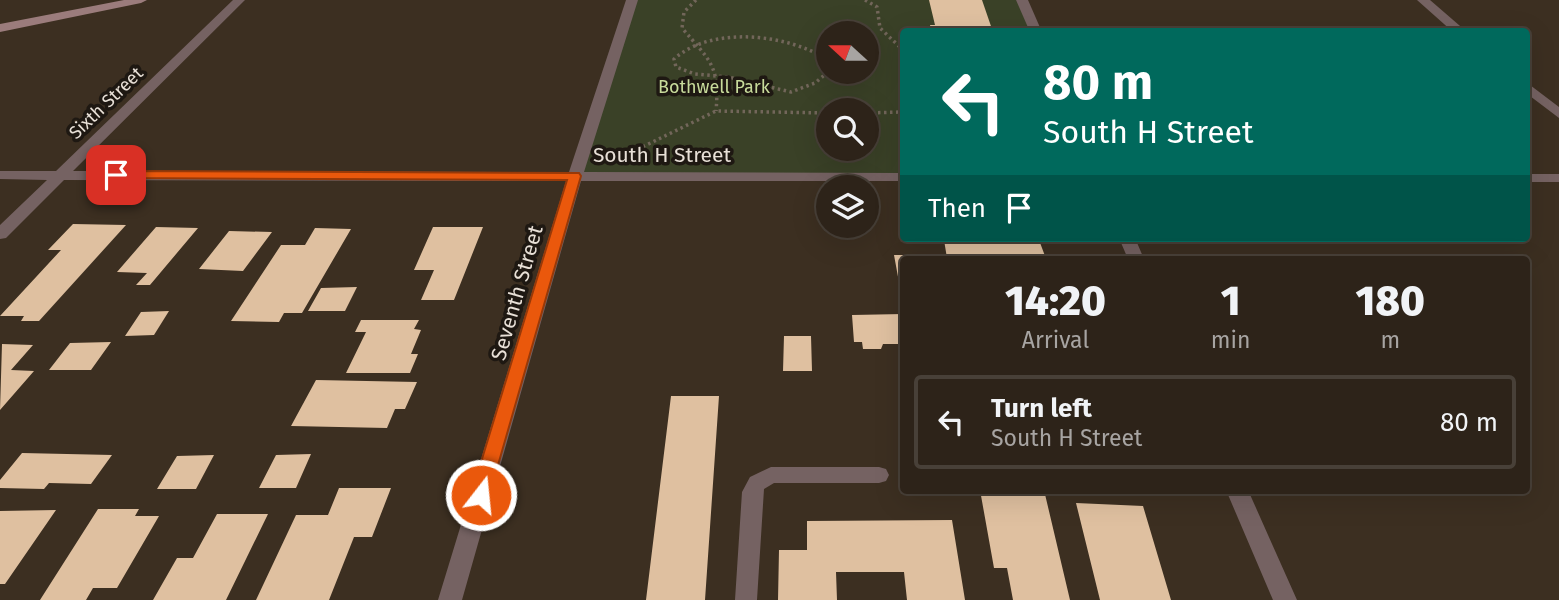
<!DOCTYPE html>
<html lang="en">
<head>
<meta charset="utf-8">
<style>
	body { margin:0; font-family:"Fira Sans",sans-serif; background:#352b22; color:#f1f3f6; height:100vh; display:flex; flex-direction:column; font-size:26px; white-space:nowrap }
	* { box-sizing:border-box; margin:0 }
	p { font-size:23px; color:#a7a4a2 }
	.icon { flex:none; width:38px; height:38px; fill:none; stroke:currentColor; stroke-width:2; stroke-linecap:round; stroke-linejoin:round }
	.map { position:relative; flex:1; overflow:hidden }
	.panel { position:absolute; left:900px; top:256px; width:630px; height:238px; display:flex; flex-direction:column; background:#2d2319; border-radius:7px; box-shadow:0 7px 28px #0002,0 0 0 2px #484038 }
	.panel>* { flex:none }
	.hud { position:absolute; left:900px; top:28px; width:630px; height:214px; border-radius:7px; box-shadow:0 7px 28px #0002,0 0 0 2px #484038; background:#00695c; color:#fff; overflow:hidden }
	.needle { width:46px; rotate:291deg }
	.tools { position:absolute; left:816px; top:21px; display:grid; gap:14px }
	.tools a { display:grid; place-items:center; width:63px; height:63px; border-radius:50%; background:#2d2319; box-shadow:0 7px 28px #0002,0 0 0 2px #484038; font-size:35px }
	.pin { position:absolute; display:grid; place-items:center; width:60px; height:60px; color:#fff; margin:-30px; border-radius:14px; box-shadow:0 4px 10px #0006 }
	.me { position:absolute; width:77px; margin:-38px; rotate:16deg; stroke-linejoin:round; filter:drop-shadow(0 0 5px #0008) }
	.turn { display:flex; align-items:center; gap:24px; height:147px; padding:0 28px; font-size:32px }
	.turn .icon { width:91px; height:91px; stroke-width:2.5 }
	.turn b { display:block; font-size:49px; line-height:60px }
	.then { display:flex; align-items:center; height:66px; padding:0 28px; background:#0003; gap:14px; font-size:26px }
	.eta { display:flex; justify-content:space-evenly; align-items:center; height:119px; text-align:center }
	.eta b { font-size:42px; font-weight:800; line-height:49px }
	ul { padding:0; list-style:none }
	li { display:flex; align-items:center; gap:21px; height:94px; margin:0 14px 10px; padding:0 14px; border:4px solid #484038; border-radius:7px }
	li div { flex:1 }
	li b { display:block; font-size:26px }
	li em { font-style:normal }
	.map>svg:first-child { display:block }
	.green { fill:#3a4127; fill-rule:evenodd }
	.building { fill:#dfc0a0 }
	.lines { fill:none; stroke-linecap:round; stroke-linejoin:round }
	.path { stroke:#72665a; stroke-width:3.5; stroke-dasharray:2.5 3.5; stroke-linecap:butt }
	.lane { fill:#756262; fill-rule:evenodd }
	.street { fill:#756262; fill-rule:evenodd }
	.secondary { fill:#9b7c7c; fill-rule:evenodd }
	.route { fill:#ea580c; stroke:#983908; stroke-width:2 }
	.labels { text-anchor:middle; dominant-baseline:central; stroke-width:7; stroke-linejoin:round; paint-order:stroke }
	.far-park-label { font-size:18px; fill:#c8db9b; stroke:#1e1812 }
	.far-street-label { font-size:18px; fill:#e8e0d7; stroke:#1e1812 }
	.street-label { font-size:21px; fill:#e8e0d7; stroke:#1e1812 }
</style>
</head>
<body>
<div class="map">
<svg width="1559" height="600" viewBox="0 0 1559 600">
	<rect width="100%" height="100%" fill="#3c2f21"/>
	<path class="green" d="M 632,0 L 1022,0 L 1036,31 L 903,32 L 903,177 L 575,176 ZM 828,33 L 866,33 L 866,72 L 828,72 ZM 828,110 L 866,110 L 866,149 L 828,149 Z"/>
	<path class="building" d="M 929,0 L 982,0 L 993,32 L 932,32 L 930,25 L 935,25 Z
		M 73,224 L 126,225 L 39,321 L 21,321 L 24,316 L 0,316 L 61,250 L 48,250 Z
		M 156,227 L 198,228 L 150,285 L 136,285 L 147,273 L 117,272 Z
		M 433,227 L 483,227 L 454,300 L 421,300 L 434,270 L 414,270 Z
		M 315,228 L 351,229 L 302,313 L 284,313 L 279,322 L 231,321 L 281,245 L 305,245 Z
		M 229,231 L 272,232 L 243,271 L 199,269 Z
		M 957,238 L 1039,240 L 1045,256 L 1015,256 L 1015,259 L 947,258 L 944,240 L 958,240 Z
		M 894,255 L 933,255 L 933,259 L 903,259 L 903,304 Z
		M 357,287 L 345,311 L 308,311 L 321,288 Z
		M 169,311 L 154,335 L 125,336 L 141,312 Z
		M 903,314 L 903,344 L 883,344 L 881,349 L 863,349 L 862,342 L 854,342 L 852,315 Z
		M 361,320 L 419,320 L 414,329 L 421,330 L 411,354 L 418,354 L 410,373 L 346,373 L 366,332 L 355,332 Z
		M 784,336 L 811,336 L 812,371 L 783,371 Z
		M 111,342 L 91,370 L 49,370 L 70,343 Z
		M 2,344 L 33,345 L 11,370 L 34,371 L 0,410 Z
		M 316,380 L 417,382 L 405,409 L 395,409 L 387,428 L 291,426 Z
		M 671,396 L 719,396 L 705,600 L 646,600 Z
		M 22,453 L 112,455 L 91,484 L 49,483 L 44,489 L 0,488 L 0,480 Z
		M 311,454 L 296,488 L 259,488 L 276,455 Z
		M 214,455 L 196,489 L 157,489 L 177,456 Z
		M 339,488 L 391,488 L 372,537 L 354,537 L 329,600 L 256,600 L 296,515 L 328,515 Z
		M 980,490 L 1044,490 L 1070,600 L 1013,600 L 1007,568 L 994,568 Z
		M 1076,503 L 1143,506 L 1171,600 L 1100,600 Z
		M 98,509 L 139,509 L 135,516 L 159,516 L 117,588 L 93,588 L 86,600 L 40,600 Z
		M 56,510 L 5,584 L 0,584 L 0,511 Z
		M 217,514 L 268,514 L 226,600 L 153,600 L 177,558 L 193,558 Z
		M 952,520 L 965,600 L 907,600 L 904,572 L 836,572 L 837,600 L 778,600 L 779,550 L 807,550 L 807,521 Z"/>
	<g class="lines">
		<path class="path" d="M 696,0 L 684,12 L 682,28 C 710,61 720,65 716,111
			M 865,0 L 877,7 L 880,28 L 903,50
			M 828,60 C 788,34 712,25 674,59 L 676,67 L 695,74 L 728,77 L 791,92 L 815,83 L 828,72
			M 866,113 L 903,112
			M 632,152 L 716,111 L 828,113"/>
		<path class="lane" d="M 771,467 L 879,467 L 886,469 L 889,475 L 886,481 L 879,483 L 774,483 L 764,489 L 757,600 L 735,600 L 742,492 L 750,477 Z"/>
		<path class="street" d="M 233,0 L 245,0 L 73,171 L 569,172 L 626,0 L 638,0 L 584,172 L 903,173 L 903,181 L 581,181 L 462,600 L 438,600 L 566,181 L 64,180 L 6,238 L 0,239 L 0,225 L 47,180 L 0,179 L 0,171 L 56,171 Z
			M 1016,0 L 1028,0 L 1042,32 L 1030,32 Z
			M 1417,0 L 1430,0 L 1467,32 L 1453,32 Z
			M 1526,82 L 1559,107 L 1559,118 L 1526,93 Z
			M 1526,174 L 1559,174 L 1559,182 L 1526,182 Z
			M 1119,238 L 1135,238 L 1144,259 L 1128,259 Z
			M 1226,490 L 1248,490 L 1297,600 L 1273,600 Z"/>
		<path class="secondary" d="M 124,0 L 147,0 L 141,3 L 0,32 L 0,24 Z"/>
	</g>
	<path class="route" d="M 116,171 L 579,173 L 581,176 L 488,500 L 481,503 L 474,500 L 471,495 L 567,180 L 111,178 L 109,175 Z"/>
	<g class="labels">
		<g class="far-park-label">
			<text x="714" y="87">Bothwell Park</text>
		</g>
		<g class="far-street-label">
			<text transform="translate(106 103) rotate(-44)">Sixth Street</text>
		</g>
		<g class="street-label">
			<text x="662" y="155">South H Street</text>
			<text transform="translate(517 293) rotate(-74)">Seventh Street</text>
		</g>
	</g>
</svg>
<div class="tools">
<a><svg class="needle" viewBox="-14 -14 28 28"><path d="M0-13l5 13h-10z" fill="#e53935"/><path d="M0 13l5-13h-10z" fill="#a7a4a2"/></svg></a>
<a><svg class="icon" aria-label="search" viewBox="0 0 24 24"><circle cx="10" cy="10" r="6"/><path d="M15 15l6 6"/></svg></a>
<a><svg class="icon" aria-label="layers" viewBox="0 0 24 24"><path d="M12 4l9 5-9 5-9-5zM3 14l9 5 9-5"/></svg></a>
</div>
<div class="pin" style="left:116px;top:175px;background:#d93025"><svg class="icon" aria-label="arrive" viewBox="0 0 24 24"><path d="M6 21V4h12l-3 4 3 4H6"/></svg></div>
<svg class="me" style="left:481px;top:495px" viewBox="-20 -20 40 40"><circle r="17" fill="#ea580c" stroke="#fff" stroke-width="3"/><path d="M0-11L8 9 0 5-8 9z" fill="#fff"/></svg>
<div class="hud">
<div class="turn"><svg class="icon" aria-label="left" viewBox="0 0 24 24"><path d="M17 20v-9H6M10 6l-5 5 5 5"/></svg><div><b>80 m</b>South H Street</div></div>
<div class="then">Then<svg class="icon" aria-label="arrive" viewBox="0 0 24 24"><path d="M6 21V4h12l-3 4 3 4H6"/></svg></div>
</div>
<section class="panel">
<div class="eta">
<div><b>14:20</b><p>Arrival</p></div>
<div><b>1</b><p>min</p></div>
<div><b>180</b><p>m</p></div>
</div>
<ul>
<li><svg class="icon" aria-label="left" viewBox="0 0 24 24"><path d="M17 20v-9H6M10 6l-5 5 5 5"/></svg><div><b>Turn left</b><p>South H Street</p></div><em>80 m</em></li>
</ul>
</section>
</div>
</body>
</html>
